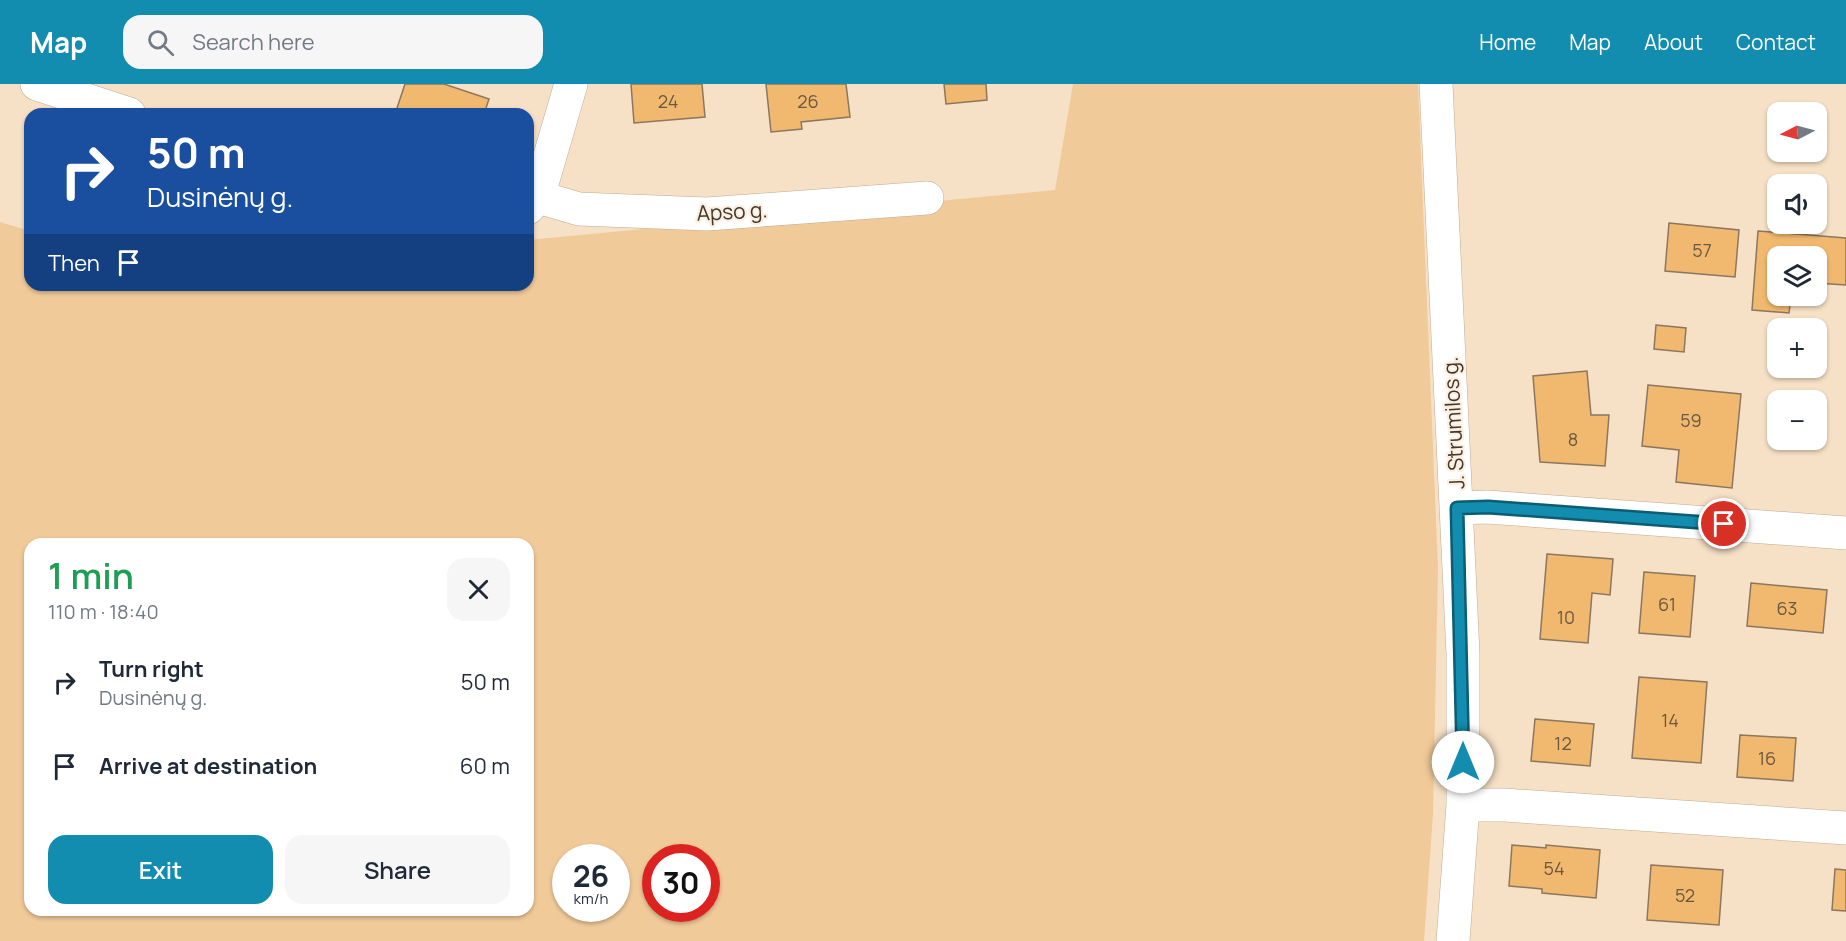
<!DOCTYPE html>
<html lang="en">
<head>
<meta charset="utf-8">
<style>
	body { margin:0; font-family:Manrope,sans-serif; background:#f6f6f7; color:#1f2937; height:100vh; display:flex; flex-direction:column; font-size:22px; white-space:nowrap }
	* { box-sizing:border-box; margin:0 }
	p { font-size:20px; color:#747a83 }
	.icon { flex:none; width:33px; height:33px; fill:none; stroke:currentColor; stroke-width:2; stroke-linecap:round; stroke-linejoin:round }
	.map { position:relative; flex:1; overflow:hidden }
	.sheet { position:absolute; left:24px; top:454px; width:510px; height:378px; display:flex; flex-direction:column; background:#fff; border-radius:18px; box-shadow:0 2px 4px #0004 }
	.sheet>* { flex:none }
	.guide { position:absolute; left:24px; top:24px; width:510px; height:183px; border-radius:18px; box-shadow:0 2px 4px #0004; background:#1a4fa0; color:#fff; overflow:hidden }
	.needle { width:39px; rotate:264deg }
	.buttons { position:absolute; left:1767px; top:18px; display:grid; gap:12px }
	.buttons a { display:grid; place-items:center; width:60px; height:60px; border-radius:12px; background:#fff; box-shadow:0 2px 4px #0004; font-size:30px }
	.speed { position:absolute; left:552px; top:760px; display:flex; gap:12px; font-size:30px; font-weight:700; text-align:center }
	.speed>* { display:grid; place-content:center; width:78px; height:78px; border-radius:50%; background:#fff; box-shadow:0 2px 4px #0004; line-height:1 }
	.speed small { font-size:15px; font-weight:400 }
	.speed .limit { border:9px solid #d22; background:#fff; color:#111 }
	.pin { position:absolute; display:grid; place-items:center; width:51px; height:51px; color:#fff; margin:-26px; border:3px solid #fff; border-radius:50%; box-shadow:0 2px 6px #0007 }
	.me { position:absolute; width:66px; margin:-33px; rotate:0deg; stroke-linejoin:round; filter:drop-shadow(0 0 4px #0008) }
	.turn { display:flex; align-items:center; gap:21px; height:126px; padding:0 24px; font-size:27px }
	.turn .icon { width:78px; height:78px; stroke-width:2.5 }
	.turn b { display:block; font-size:42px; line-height:51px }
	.then { display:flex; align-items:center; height:57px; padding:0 24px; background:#0003; gap:12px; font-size:22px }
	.round { display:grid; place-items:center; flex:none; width:63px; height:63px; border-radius:18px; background:#f6f6f7 }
	.head { display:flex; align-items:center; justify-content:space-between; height:102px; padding:0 24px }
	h1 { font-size:36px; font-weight:600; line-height:45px; color:#1e9e55 }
	.cta { display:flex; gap:12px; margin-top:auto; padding:12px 24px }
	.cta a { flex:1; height:69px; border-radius:18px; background:#138daf; color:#fff; font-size:24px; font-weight:600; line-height:69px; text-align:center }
	.cta a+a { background:#f6f6f7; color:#1f2937 }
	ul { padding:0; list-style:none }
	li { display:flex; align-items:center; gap:18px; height:84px; padding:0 24px }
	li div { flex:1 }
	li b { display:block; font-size:22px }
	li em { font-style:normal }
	header { display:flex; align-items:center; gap:36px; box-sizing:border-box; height:84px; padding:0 30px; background:#138daf; color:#fff }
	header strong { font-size:28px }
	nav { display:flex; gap:33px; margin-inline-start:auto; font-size:21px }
	.search { width:420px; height:54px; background:#f6f6f7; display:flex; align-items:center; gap:15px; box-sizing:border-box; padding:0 21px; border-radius:18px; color:#747a83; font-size:22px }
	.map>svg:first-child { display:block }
	.green { fill:#f1ca99; fill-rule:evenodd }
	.building { fill:#f1b96f; stroke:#8b775f; stroke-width:1.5 }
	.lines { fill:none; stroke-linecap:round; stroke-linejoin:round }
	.minor-casing { stroke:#bfab92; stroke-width:34 }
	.minor { stroke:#fff; stroke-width:33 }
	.route-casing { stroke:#0c5c72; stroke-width:15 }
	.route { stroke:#138daf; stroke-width:10 }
	.labels { text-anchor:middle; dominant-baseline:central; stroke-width:4.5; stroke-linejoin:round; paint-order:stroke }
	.number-label { font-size:18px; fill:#6c583e }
	.street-label { font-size:21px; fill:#40372d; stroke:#fcefe0 }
</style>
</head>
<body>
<header>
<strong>Map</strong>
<div class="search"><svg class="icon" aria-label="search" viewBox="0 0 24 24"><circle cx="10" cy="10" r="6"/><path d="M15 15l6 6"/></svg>Search here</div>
<nav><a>Home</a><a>Map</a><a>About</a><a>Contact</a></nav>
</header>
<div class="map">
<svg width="1846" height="857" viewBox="0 0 1846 857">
	<rect width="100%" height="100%" fill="#f6e1c6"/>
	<path class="green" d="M 1073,0 L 1418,0 L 1438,484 L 1433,730 L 1424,857 L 0,857 L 0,138 L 30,147 L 30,201 L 528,201 L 528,156 L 1055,106 ZM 30,460 L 528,460 L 528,826 L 30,826 ZM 566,774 L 616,774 L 616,825 L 566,825 ZM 656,774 L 706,774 L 706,825 L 656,825 Z"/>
	<path class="building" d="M 405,0 L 444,0 L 489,15 L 484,30 L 395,30 Z
		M 631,0 L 702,0 L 705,33 L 634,39 Z
		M 766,0 L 846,0 L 850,33 L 801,38 L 802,45 L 771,48 Z
		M 944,0 L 986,0 L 987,16 L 946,20 Z
		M 1669,139 L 1739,146 L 1735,193 L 1665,187 Z
		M 1758,147 L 1846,154 L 1846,201 L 1816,199 L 1816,172 L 1778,172 L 1778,212 L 1791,212 L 1789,229 L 1752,226 Z
		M 1656,241 L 1686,244 L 1684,268 L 1654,265 Z
		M 1587,287 L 1591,331 L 1609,331 L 1605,382 L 1540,378 L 1533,292 Z
		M 1648,301 L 1741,310 L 1732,404 L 1676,398 L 1679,366 L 1642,362 Z
		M 1547,470 L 1613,475 L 1610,511 L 1592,509 L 1588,559 L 1540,555 Z
		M 1644,488 L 1695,492 L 1690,553 L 1639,549 Z
		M 1751,499 L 1827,506 L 1823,549 L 1747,542 Z
		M 1639,593 L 1707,598 L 1701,679 L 1632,674 Z
		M 1535,635 L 1594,640 L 1590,682 L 1531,677 Z
		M 1740,651 L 1796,654 L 1793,697 L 1737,693 Z
		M 1512,761 L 1546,764 L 1546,761 L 1600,766 L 1596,814 L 1542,809 L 1542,805 L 1509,802 Z
		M 1651,781 L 1723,786 L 1719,841 L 1647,836 Z
		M 1835,785 L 1846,786 L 1846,827 L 1832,826 Z"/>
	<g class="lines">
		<defs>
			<path id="minor" d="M 37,0 L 129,30
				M 1436,0 L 1463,570 L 1463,721 L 1453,857
				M 538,113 L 579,125 L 707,130 L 927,114
				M 528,124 L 538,113 L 571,0
				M 1457,424 L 1487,423 L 1846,449
				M 1463,721 L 1504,721 L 1846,744"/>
		</defs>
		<use href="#minor" class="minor-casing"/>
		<use href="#minor" class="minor"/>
	</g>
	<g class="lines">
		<defs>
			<path id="route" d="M 1463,678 L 1457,424 L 1488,423 L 1724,440"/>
		</defs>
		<use href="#route" class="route-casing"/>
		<use href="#route" class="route"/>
	</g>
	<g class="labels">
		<g class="number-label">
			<text x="668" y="17">24</text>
			<text x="808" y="17">26</text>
			<text x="1702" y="166">57</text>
			<text x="1691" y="336">59</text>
			<text x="1573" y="355">8</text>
			<text x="1667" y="520">61</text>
			<text x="1787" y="524">63</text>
			<text x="1566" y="533">10</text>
			<text x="1670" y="636">14</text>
			<text x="1563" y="659">12</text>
			<text x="1767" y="674">16</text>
			<text x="1554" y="784">54</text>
			<text x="1685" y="811">52</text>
		</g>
		<g class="street-label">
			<text transform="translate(732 127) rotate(-3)">Apso g.</text>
			<text transform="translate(1453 339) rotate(-93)">J. Strumilos g.</text>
		</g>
	</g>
</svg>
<div class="buttons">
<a><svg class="needle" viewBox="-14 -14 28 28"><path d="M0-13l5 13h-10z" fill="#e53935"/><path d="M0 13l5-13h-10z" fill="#747a83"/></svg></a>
<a><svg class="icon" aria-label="sound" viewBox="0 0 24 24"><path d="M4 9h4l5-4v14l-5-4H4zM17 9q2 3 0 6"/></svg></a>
<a><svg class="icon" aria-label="layers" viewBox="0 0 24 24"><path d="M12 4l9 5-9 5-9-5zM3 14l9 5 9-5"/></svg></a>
<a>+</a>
<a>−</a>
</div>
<div class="speed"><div>26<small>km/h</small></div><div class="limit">30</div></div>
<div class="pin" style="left:1724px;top:440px;background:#d93025"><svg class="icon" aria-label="arrive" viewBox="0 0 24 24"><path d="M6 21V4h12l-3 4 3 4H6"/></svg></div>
<svg class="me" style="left:1463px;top:678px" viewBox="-20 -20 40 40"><circle r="19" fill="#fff"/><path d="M0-13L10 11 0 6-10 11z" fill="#138daf"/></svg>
<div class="guide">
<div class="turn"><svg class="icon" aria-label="right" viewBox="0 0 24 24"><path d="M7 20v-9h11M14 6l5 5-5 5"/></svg><div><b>50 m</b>Dusinėnų g.</div></div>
<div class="then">Then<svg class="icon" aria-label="arrive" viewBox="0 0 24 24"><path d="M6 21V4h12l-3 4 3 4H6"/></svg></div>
</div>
<section class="sheet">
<div class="head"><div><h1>1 min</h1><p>110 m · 18:40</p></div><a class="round"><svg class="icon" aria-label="close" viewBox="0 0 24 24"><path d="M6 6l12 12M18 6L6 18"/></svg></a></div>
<ul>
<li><svg class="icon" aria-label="right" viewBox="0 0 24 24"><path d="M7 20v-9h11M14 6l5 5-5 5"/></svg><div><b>Turn right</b><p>Dusinėnų g.</p></div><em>50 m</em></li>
<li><svg class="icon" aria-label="arrive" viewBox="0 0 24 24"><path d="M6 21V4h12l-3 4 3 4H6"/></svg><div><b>Arrive at destination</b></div><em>60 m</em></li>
</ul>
<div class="cta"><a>Exit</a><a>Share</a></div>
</section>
</div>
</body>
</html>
